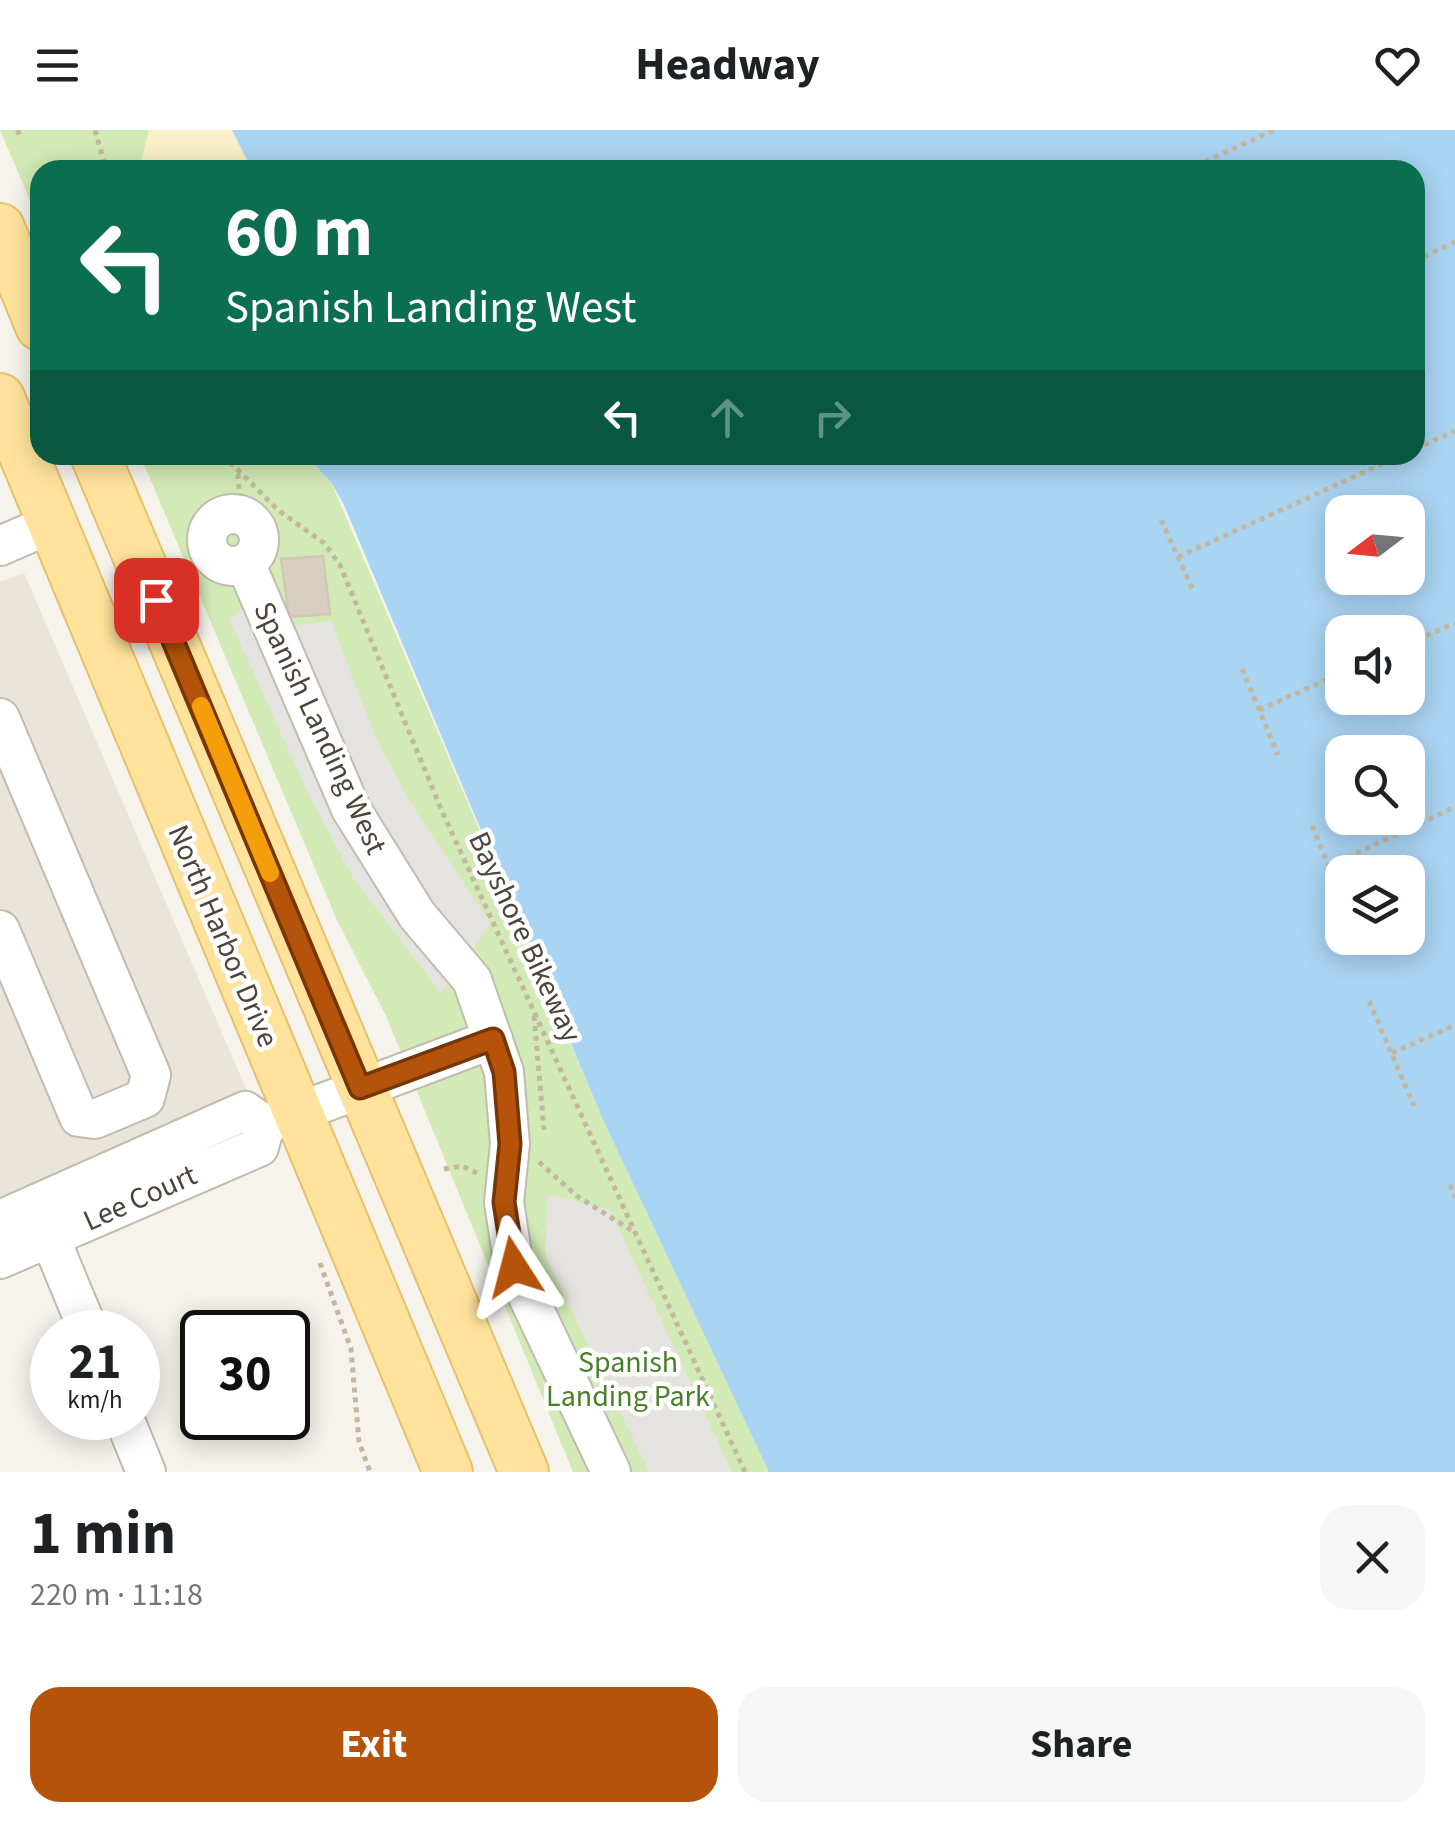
<!DOCTYPE html>
<html lang="en">
<head>
<meta charset="utf-8">
<style>
	body { margin:0; font-family:"Source Sans 3",sans-serif; background:#f6f6f6; color:#202124; height:100vh; display:flex; flex-direction:column; font-size:38px; white-space:nowrap }
	* { box-sizing:border-box; margin:0 }
	p { font-size:32px; color:#757577 }
	.icon { flex:none; width:55px; height:55px; fill:none; stroke:currentColor; stroke-width:2; stroke-linecap:round; stroke-linejoin:round }
	.map { position:relative; height:1342px; overflow:hidden }
	.side { display:flex; flex-direction:column; background:#fff; flex:1 }
	.side>* { flex:none }
	.banner { position:absolute; left:30px; top:30px; width:1395px; height:305px; border-radius:30px; box-shadow:0 5px 25px #0003; background:#0b6e4f; color:#fff; overflow:hidden }
	.needle { width:65px; rotate:254deg }
	.controls { position:absolute; left:1325px; top:365px; display:grid; gap:20px }
	.controls a { display:grid; place-items:center; width:100px; height:100px; border-radius:20px; background:#fff; box-shadow:0 5px 25px #0003; font-size:50px }
	.speed { position:absolute; left:30px; top:1180px; display:flex; gap:20px; font-size:50px; font-weight:700; text-align:center }
	.speed>* { display:grid; place-content:center; width:130px; height:130px; border-radius:50%; background:#fff; box-shadow:0 5px 25px #0003; line-height:1 }
	.speed small { font-size:25px; font-weight:400 }
	.speed .limit { border:5px solid #111; border-radius:15px; background:#fff; color:#111 }
	.pin { position:absolute; display:grid; place-items:center; width:85px; height:85px; color:#fff; margin:-42px; border-radius:20px; box-shadow:0 5px 15px #0006 }
	.me { position:absolute; width:110px; margin:-55px; rotate:351deg; stroke-linejoin:round; filter:drop-shadow(0 0 8px #0008) }
	.turn { display:flex; align-items:center; gap:35px; height:210px; padding:0 30px; font-size:45px }
	.turn .icon { width:130px; height:130px; stroke-width:2.5 }
	.turn b { display:block; font-size:70px; line-height:85px }
	.lanes { display:flex; align-items:center; height:95px; padding:0 30px; background:#0003; justify-content:center; gap:50px; direction:ltr }
	.lanes .off { opacity:.35 }
	.round { display:grid; place-items:center; flex:none; width:105px; height:105px; border-radius:30px; background:#f6f6f6 }
	.head { display:flex; align-items:center; justify-content:space-between; height:170px; padding:0 30px }
	h1 { font-size:60px; font-weight:700; line-height:75px }
	.primary-button { display:flex; gap:20px; margin-top:auto; padding:20px 30px }
	.primary-button a { flex:1; height:115px; border-radius:30px; background:#b45309; color:#fff; font-size:40px; font-weight:700; line-height:115px; text-align:center }
	.primary-button a+a { background:#f6f6f6; color:#202124 }
	header { display:flex; justify-content:space-between; align-items:center; height:130px; padding:0 30px; background:#fff; font-size:45px; font-weight:700 }
	.map>svg:first-child { display:block }
	.residential { fill:#eae5da }
	.green { fill:#d2eab5 }
	.sand { fill:#f9efc9 }
	.parking { fill:#e5e3e0 }
	.water { fill:#a9d4f2; fill-rule:evenodd }
	.building { fill:#d8cfc1; stroke:#d3c7b4; stroke-width:2.5 }
	.lines { fill:none; stroke-linecap:round; stroke-linejoin:round }
	.minor-casing { stroke:#c2bbae; stroke-width:42 }
	.major-casing { stroke:#e6c16a; stroke-width:52 }
	.path { stroke:#c4b79f; stroke-width:5; stroke-dasharray:5 5; stroke-linecap:butt }
	.minor { stroke:#fff; stroke-width:38 }
	.major { stroke:#ffe39c; stroke-width:48 }
	.route-casing { stroke:#753606; stroke-width:25 }
	.route { stroke:#b45309; stroke-width:18 }
	.slow { stroke:#f59e0b; stroke-width:18 }
	.labels { text-anchor:middle; dominant-baseline:central; stroke-width:9; stroke-linejoin:round; paint-order:stroke }
	.street-label { font-size:30px; fill:#4b4439; stroke:#fff }
	.park-label { font-size:30px; fill:#4a7f2a; stroke:#fff }
</style>
</head>
<body>
<header><svg class="icon" aria-label="menu" viewBox="0 0 24 24"><path d="M4 6h16M4 12h16M4 18h16"/></svg>Headway<svg class="icon" aria-label="heart" viewBox="0 0 24 24"><path d="M12 20l-8-8c-3-5 5-10 8-4 3-6 11-1 8 4z"/></svg></header>
<div class="map">
<svg width="1455" height="1342" viewBox="0 0 1455 1342">
	<rect width="100%" height="100%" fill="#f6f3ec"/>
	<path class="residential" d="M 24,443 L 250,968 L 0,1074 L 0,452 Z"/>
	<path class="green" d="M 0,0 L 232,0 L 252,40 L 40,40 L 40,94 Z
		M 140,325 L 305,325 L 331,352 L 604,992 L 769,1342 L 573,1342 L 386,886 L 336,788 Z"/>
	<path class="sand" d="M 149,0 L 232,0 L 252,40 L 139,40 Z"/>
	<path class="parking" d="M 254,465 L 288,497 L 331,491 L 375,606 L 413,677 L 491,794 L 441,863 L 353,748 L 308,663 L 230,491 Z
		M 548,1064 L 610,1080 L 732,1342 L 649,1342 L 545,1125 Z"/>
	<path class="water" d="M 232,0 L 1455,0 L 1455,1342 L 769,1342 L 604,992 L 344,375 L 331,352 L 305,325 L 1415,325 L 1415,40 L 252,40 ZM 1342,382 L 1408,382 L 1408,448 L 1342,448 ZM 1342,502 L 1408,502 L 1408,568 L 1342,568 ZM 1342,622 L 1408,622 L 1408,688 L 1342,688 ZM 1342,742 L 1408,742 L 1408,808 L 1342,808 Z"/>
	<path class="building" d="M 323,426 L 330,484 L 289,487 L 281,429 Z"/>
	<g class="lines">
		<defs>
			<path id="minor" d="M207 410a26 26 0 1 1 52 0a26 26 0 1 1-52 0Z
				M 0,416 L 53,393
				M 246,435 L 351,679 L 417,785 L 472,850 L 504,942 L 510,1014 L 504,1072 L 514,1137 L 611,1342
				M 0,588 L 151,945 L 145,968 L 95,989 L 79,987 L 0,800
				M 275,991 L 493,909
				M 41,1086 L 89,1202
				M 0,1090 L 245,981 L 265,995
				M 0,1129 L 259,1017 L 265,995
				M 124,1288 L 146,1342"/>
			<path id="major" d="M 0,98 L 40,196
				M 0,268 L 448,1342
				M 95,325 L 524,1342"/>
		</defs>
		<use href="#minor" class="minor-casing"/>
		<use href="#major" class="major-casing"/>
		<path class="path" d="M 95,0 L 106,40
			M 16,3 L 25,0
			M 1187,40 L 1274,0
			M 1415,131 L 1455,112
			M 1415,319 L 1455,301
			M 223,325 L 278,380 L 324,413 L 340,435 L 441,679 L 745,1342
			M 238,344 L 241,385
			M 1161,390 L 1193,460
			M 1178,427 L 1402,325
			M 1408,514 L 1455,493
			M 1242,539 L 1278,625
			M 1259,580 L 1342,543
			M 1312,696 L 1342,767
			M 1329,736 L 1455,677
			M 1369,871 L 1414,976
			M 534,886 L 544,1000
			M 1392,923 L 1455,895
			M 539,1032 L 577,1066 L 634,1102
			M 444,1039 L 462,1036 L 477,1043
			M 1450,1055 L 1455,1067
			M 320,1133 L 351,1219 L 359,1312 L 370,1342"/>
		<use href="#minor" class="minor"/>
		<use href="#major" class="major"/>
	</g>
	<g class="lines">
		<defs>
			<path id="route" d="M 156,470 L 360,958 L 493,909 L 504,942 L 510,1014 L 504,1072 L 514,1137"/>
		</defs>
		<use href="#route" class="route-casing"/>
		<use href="#route" class="route"/>
		<path class="slow" d="M 201,576 L 270,743"/>
	</g>
	<g class="labels">
		<g class="street-label">
			<text transform="translate(320 598) rotate(65)">Spanish Landing West</text>
			<text transform="translate(223 806) rotate(67)">North Harbor Drive</text>
			<text transform="translate(525 807) rotate(65)">Bayshore Bikeway</text>
			<text transform="translate(140 1068) rotate(-24)">Lee Court</text>
		</g>
		<g class="park-label">
			<text x="628" y="1232">Spanish<tspan x="628" dy="34">Landing Park</tspan></text>
		</g>
	</g>
</svg>
<div class="controls">
<a><svg class="needle" viewBox="-14 -14 28 28"><path d="M0-13l5 13h-10z" fill="#e53935"/><path d="M0 13l5-13h-10z" fill="#757577"/></svg></a>
<a><svg class="icon" aria-label="sound" viewBox="0 0 24 24"><path d="M4 9h4l5-4v14l-5-4H4zM17 9q2 3 0 6"/></svg></a>
<a><svg class="icon" aria-label="search" viewBox="0 0 24 24"><circle cx="10" cy="10" r="6"/><path d="M15 15l6 6"/></svg></a>
<a><svg class="icon" aria-label="layers" viewBox="0 0 24 24"><path d="M12 4l9 5-9 5-9-5zM3 14l9 5 9-5"/></svg></a>
</div>
<div class="speed"><div>21<small>km/h</small></div><div class="limit">30</div></div>
<div class="pin" style="left:156px;top:470px;background:#d93025"><svg class="icon" aria-label="arrive" viewBox="0 0 24 24"><path d="M6 21V4h12l-3 4 3 4H6"/></svg></div>
<svg class="me" style="left:514px;top:1137px" viewBox="-20 -20 40 40"><path d="M0-17L14 15 0 8-14 15z" fill="#b45309" stroke="#fff" stroke-width="4"/></svg>
<div class="banner">
<div class="turn"><svg class="icon" aria-label="left" viewBox="0 0 24 24"><path d="M17 20v-9H6M10 6l-5 5 5 5"/></svg><div><b>60 m</b>Spanish Landing West</div></div>
<div class="lanes"><svg class="icon" aria-label="left" viewBox="0 0 24 24"><path d="M17 20v-9H6M10 6l-5 5 5 5"/></svg><svg class="icon off" aria-label="ahead" viewBox="0 0 24 24"><path d="M12 20V5M6 11l6-6 6 6"/></svg><svg class="icon off" aria-label="right" viewBox="0 0 24 24"><path d="M7 20v-9h11M14 6l5 5-5 5"/></svg></div>
</div>
</div>
<section class="side">
<div class="head"><div><h1>1 min</h1><p>220 m · 11:18</p></div><a class="round"><svg class="icon" aria-label="close" viewBox="0 0 24 24"><path d="M6 6l12 12M18 6L6 18"/></svg></a></div>
<div class="primary-button"><a>Exit</a><a>Share</a></div>
</section>
</body>
</html>
